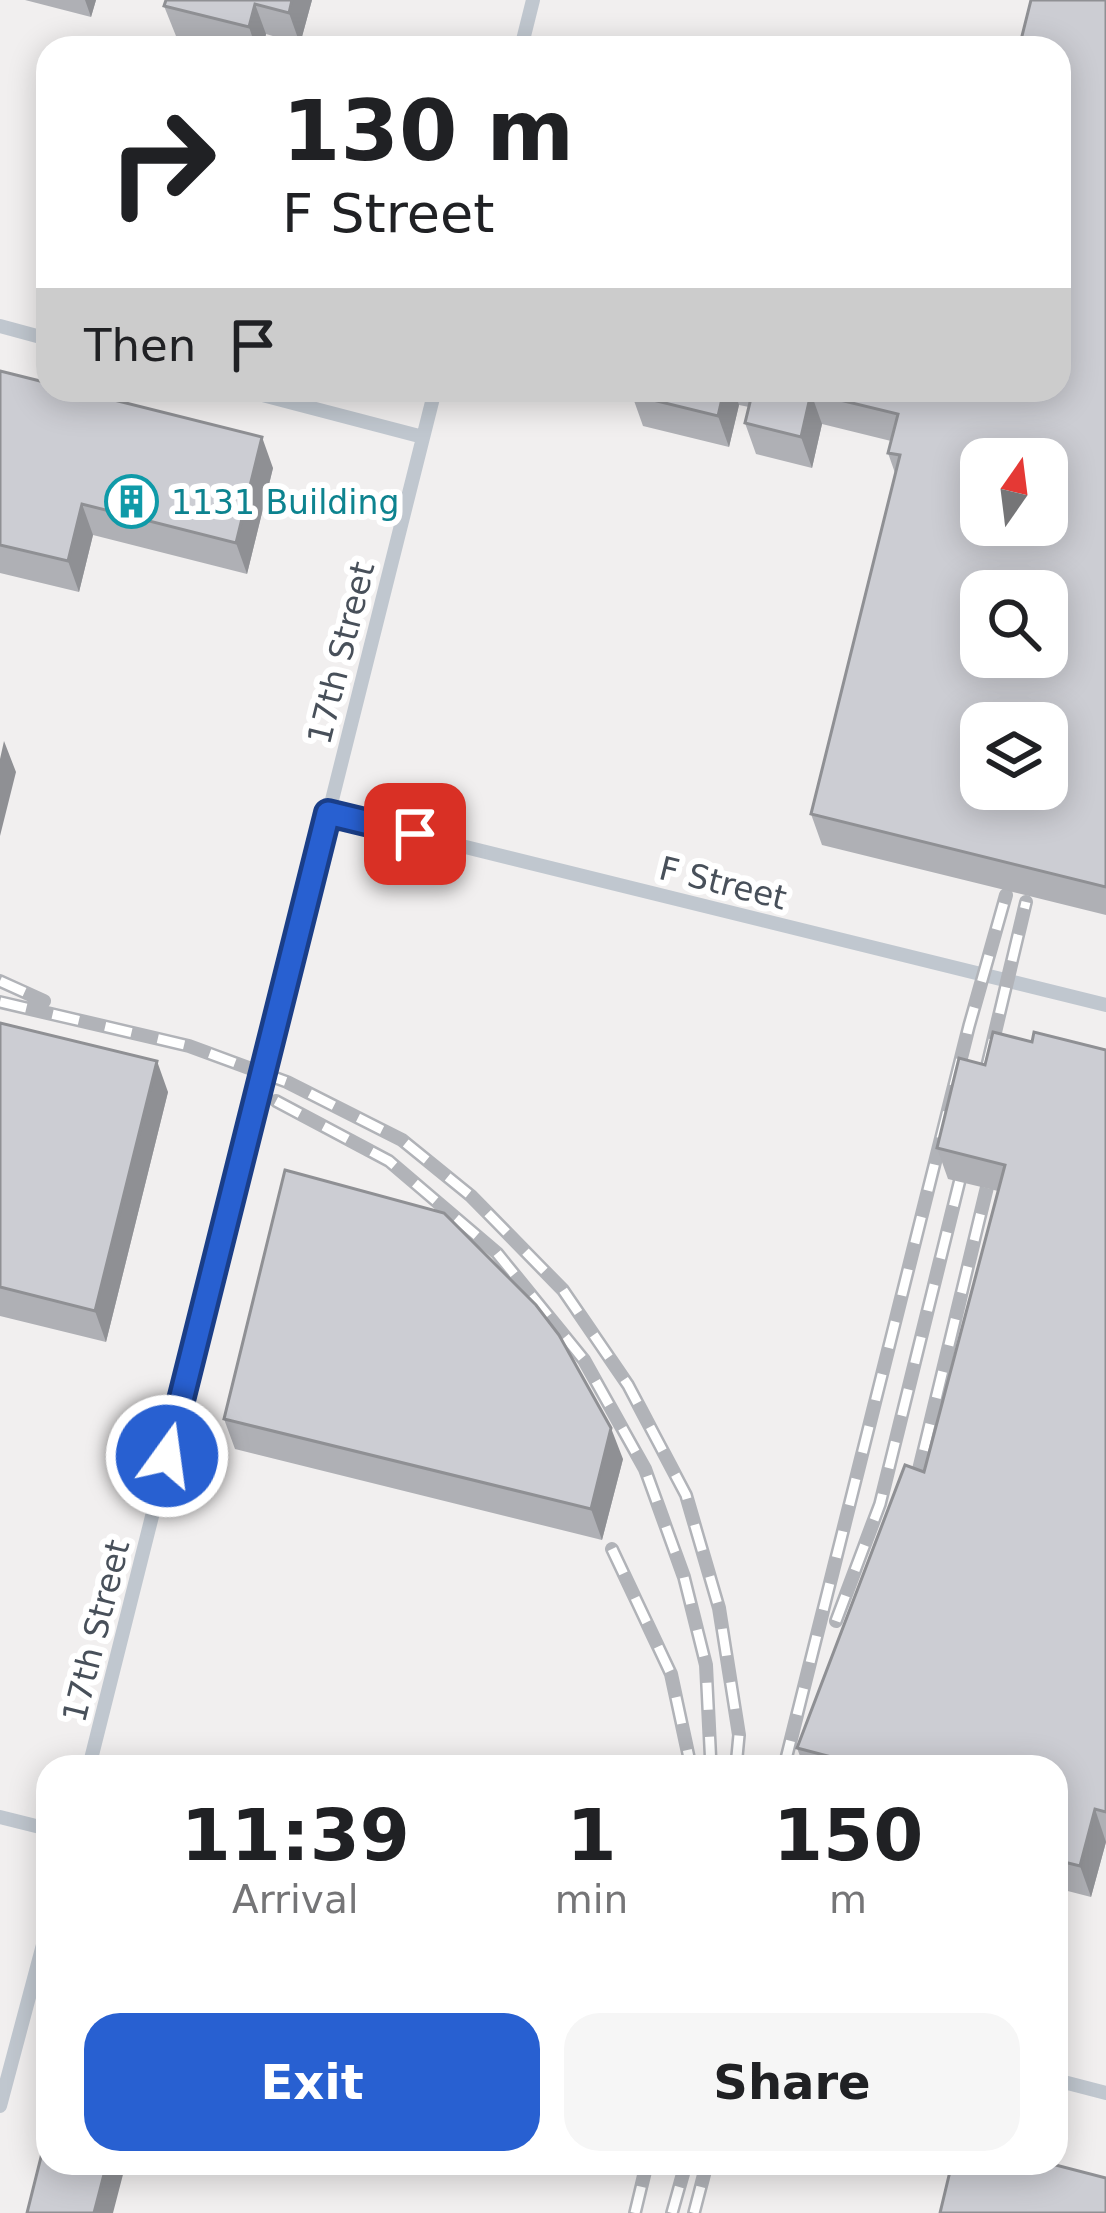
<!DOCTYPE html>
<html lang="en">
<head>
<meta charset="utf-8">
<style>
	body { margin:0; font-family:"DejaVu Sans",sans-serif; background:#f6f6f6; color:#202124; height:100vh; display:flex; flex-direction:column; font-size:45px; white-space:nowrap }
	* { box-sizing:border-box; margin:0 }
	p { font-size:39px; color:#757577 }
	.icon { flex:none; width:66px; height:66px; fill:none; stroke:currentColor; stroke-width:2; stroke-linecap:round; stroke-linejoin:round }
	.map { position:relative; flex:1; overflow:hidden }
	.sheet { position:absolute; left:36px; top:1755px; width:1032px; height:420px; display:flex; flex-direction:column; background:#fff; border-radius:36px; box-shadow:0 6px 30px #0003 }
	.sheet>* { flex:none }
	.banner { position:absolute; left:36px; top:36px; width:1035px; height:366px; border-radius:36px; box-shadow:0 6px 30px #0003; background:#fff; color:#202124; overflow:hidden }
	.needle { width:78px; rotate:14deg }
	.tools { position:absolute; left:960px; top:438px; display:grid; gap:24px }
	.tools a { display:grid; place-items:center; width:108px; height:108px; border-radius:24px; background:#fff; box-shadow:0 6px 30px #0003; font-size:60px }
	.pin { position:absolute; display:grid; place-items:center; width:102px; height:102px; color:#fff; margin:-51px; border-radius:24px; box-shadow:0 6px 18px #0006 }
	.me { position:absolute; width:132px; margin:-66px; rotate:14deg; stroke-linejoin:round; filter:drop-shadow(0 0 9px #0008) }
	.turn { display:flex; align-items:center; gap:42px; height:252px; padding:0 48px; font-size:54px }
	.turn .icon { width:156px; height:156px; stroke-width:2.5 }
	.turn b { display:block; font-size:84px; line-height:102px }
	.then { display:flex; align-items:center; height:114px; padding:0 48px; background:#0003; gap:24px; font-size:45px }
	.eta { display:flex; justify-content:space-evenly; align-items:center; height:204px; text-align:center }
	.eta b { font-size:72px; font-weight:700; line-height:84px }
	.button { display:flex; gap:24px; margin-top:auto; padding:24px 48px }
	.button a { flex:1; height:138px; border-radius:36px; background:#2860d1; color:#fff; font-size:48px; font-weight:700; line-height:138px; text-align:center }
	.button a+a { background:#f6f6f6; color:#202124 }
	.map>svg:first-child { display:block }
	.lines { fill:none; stroke-linecap:round; stroke-linejoin:round }
	.lane { stroke:#c0c7cf; stroke-width:14 }
	.rail-casing { stroke:#b1b3b8; stroke-width:14 }
	.rail { stroke:#fff; stroke-width:9; stroke-dasharray:27; stroke-linecap:butt }
	.wall { fill:#afb0b5 }
	.shaded-wall { fill:#8f9094 }
	.building { fill:#cccdd3; stroke:#8f9094; stroke-width:3; fill-rule:evenodd }
	.route-casing { stroke:#1a3e88; stroke-width:30 }
	.route { stroke:#2860d1; stroke-width:21 }
	.labels { text-anchor:middle; dominant-baseline:central; stroke-width:12; stroke-linejoin:round; paint-order:stroke }
	.culture-label { font-size:33px; fill:#0d838f; stroke:#fff; text-anchor:start }
	.street-label { font-size:33px; fill:#48505a; stroke:#fff }
</style>
</head>
<body>
<div class="map">
<svg width="1106" height="2213" viewBox="0 0 1106 2213">
	<rect width="100%" height="100%" fill="#f1efef"/>
	<g class="lines">
		<path class="lane" d="M 521,48 L 533,0
			M 0,326 L 48,339
			M 243,390 L 423,437
			M 328,813 L 1106,1005
			M 89,1767 L 435,390
			M 0,1817 L 48,1829
			M 1056,2080 L 1106,2093
			M 0,2106 L 48,1926"/>
		<defs>
			<path id="rail" d="M 0,981 L 44,1001
				M 0,1002 L 189,1046 L 287,1082 L 402,1140 L 471,1196 L 563,1290 L 628,1385 L 686,1495 L 719,1608 L 739,1735 L 736,1767
				M 987,1066 L 1026,902
				M 276,1101 L 389,1161 L 497,1253 L 584,1360 L 645,1469 L 684,1577 L 706,1665 L 711,1767
				M 908,1502 L 917,1478 L 994,1158
				M 612,1549 L 671,1674 L 691,1767
				M 836,1621 L 880,1504 L 968,1147
				M 784,1767 L 969,1026 L 1006,895
				M 635,2213 L 647,2163
				M 672,2213 L 686,2163
				M 694,2213 L 707,2163"/>
		</defs>
		<use href="#rail" class="rail-casing"/>
		<use href="#rail" class="rail"/>
	</g>
	<path class="wall" d="M 25,0 L 96,0 L 91,17 Z
		M 166,0 L 312,0 L 300,44 L 266,34 L 263,48 L 221,48 L 176,36 L 164,6 Z
		M 1106,0 L 1106,915 L 822,845 L 811,814 L 895,473 L 888,453 L 891,441 L 822,424 L 812,468 L 756,454 L 745,423 L 749,407 L 739,405 L 729,447 L 643,426 L 632,395 L 633,390 L 1059,390 Z
		M 0,371 L 273,468 L 247,574 L 93,535 L 79,592 L 0,573 Z
		M 0,1023 L 168,1092 L 106,1342 L 0,1316 Z
		M 1032,1042 L 1106,1050 L 1106,1842 L 1091,1897 L 1056,1888 L 1056,1767 L 804,1767 L 797,1748 L 924,1472 L 998,1191 L 948,1179 L 937,1148 L 985,1065 Z
		M 224,1419 L 623,1459 L 602,1540 L 235,1449 Z"/>
	<path class="shaded-wall" d="M 85,0 L 96,0 L 91,17 Z
		M 292,0 L 312,0 L 300,44 L 289,13 Z
		M 255,4 L 266,34 L 263,48 L 256,48 L 249,27 Z
		M 724,390 L 734,390 L 739,405 L 729,447 L 718,416 Z
		M 811,393 L 822,424 L 812,468 L 801,437 Z
		M 262,437 L 273,468 L 247,574 L 236,543 Z
		M 82,504 L 93,535 L 79,592 L 68,561 Z
		M 4,741 L 16,772 L 0,836 L 0,759 Z
		M 157,1061 L 168,1092 L 106,1342 L 95,1311 Z
		M 611,1428 L 623,1459 L 602,1540 L 591,1509 Z
		M 1095,1809 L 1106,1842 L 1091,1897 L 1080,1866 Z
		M 107,2163 L 126,2163 L 113,2213 L 94,2213 Z"/>
	<path class="building" d="M 166,0 L 292,0 L 289,13 L 255,4 L 249,27 L 164,6 Z
		M 1031,0 L 1106,0 L 1106,887 L 811,814 L 900,455 L 888,453 L 898,414 L 811,393 L 801,437 L 745,423 L 753,390 L 1059,390 L 1059,48 L 1019,48 ZM 981,459 L 1047,459 L 1047,525 L 981,525 ZM 981,591 L 1047,591 L 1047,657 L 981,657 ZM 981,723 L 1047,723 L 1047,789 L 981,789 Z
		M 0,371 L 48,383 L 48,390 L 74,390 L 262,437 L 236,543 L 82,504 L 68,561 L 0,545 Z
		M 633,390 L 724,390 L 718,416 L 632,395 Z
		M 0,1023 L 157,1061 L 95,1311 L 0,1287 Z
		M 993,1032 L 1032,1042 L 1034,1032 L 1106,1050 L 1106,1812 L 1095,1809 L 1080,1866 L 1056,1860 L 1056,1767 L 850,1767 L 851,1762 L 797,1748 L 905,1465 L 924,1472 L 1005,1165 L 937,1148 L 959,1058 L 985,1065 Z
		M 285,1170 L 444,1213 L 536,1305 L 559,1335 L 611,1428 L 591,1509 L 224,1419 Z
		M 48,2129 L 48,2163 L 107,2163 L 94,2213 L 27,2213 Z
		M 952,2163 L 1048,2163 L 1106,2178 L 1106,2213 L 940,2213 Z"/>
	<g class="lines">
		<defs>
			<path id="route" d="M 167,1456 L 328,813 L 415,834"/>
		</defs>
		<use href="#route" class="route-casing"/>
		<use href="#route" class="route"/>
	</g>
	<defs>
		<symbol id="building-ring" viewBox="-11 -11 22 22"><circle r="9.5" fill="#fff" stroke="#0f9aa8" stroke-width="1.5"/><path d="M-4-6H4V6H1V3H-1V6H-4ZM-2.5-4.3h1.7v1.8h-1.7ZM.8-4.3h1.7v1.8H.8ZM-2.5-1h1.7V.8h-1.7ZM.8-1h1.7V.8H.8Z" fill="#0f9aa8"/></symbol>
	</defs>
	<g fill-rule="evenodd">
		<use href="#building-ring" x="102" y="472" width="59" height="59"/>
	</g>
	<g class="labels">
		<g class="culture-label">
			<text x="171" y="502">1131 Building</text>
		</g>
		<g class="street-label">
			<text transform="translate(341 653) rotate(-76)">17th Street</text>
			<text transform="translate(723 883) rotate(14)">F Street</text>
			<text transform="translate(96 1631) rotate(-76)">17th Street</text>
		</g>
	</g>
</svg>
<div class="tools">
<a><svg class="needle" viewBox="-14 -14 28 28"><path d="M0-13l5 13h-10z" fill="#e53935"/><path d="M0 13l5-13h-10z" fill="#757577"/></svg></a>
<a><svg class="icon" aria-label="search" viewBox="0 0 24 24"><circle cx="10" cy="10" r="6"/><path d="M15 15l6 6"/></svg></a>
<a><svg class="icon" aria-label="layers" viewBox="0 0 24 24"><path d="M12 4l9 5-9 5-9-5zM3 14l9 5 9-5"/></svg></a>
</div>
<div class="pin" style="left:415px;top:834px;background:#d93025"><svg class="icon" aria-label="arrive" viewBox="0 0 24 24"><path d="M6 21V4h12l-3 4 3 4H6"/></svg></div>
<svg class="me" style="left:167px;top:1456px" viewBox="-20 -20 40 40"><circle r="17" fill="#2860d1" stroke="#fff" stroke-width="3"/><path d="M0-11L8 9 0 5-8 9z" fill="#fff"/></svg>
<div class="banner">
<div class="turn"><svg class="icon" aria-label="right" viewBox="0 0 24 24"><path d="M7 20v-9h11M14 6l5 5-5 5"/></svg><div><b>130 m</b>F Street</div></div>
<div class="then">Then<svg class="icon" aria-label="arrive" viewBox="0 0 24 24"><path d="M6 21V4h12l-3 4 3 4H6"/></svg></div>
</div>
<section class="sheet">
<div class="eta">
<div><b>11:39</b><p>Arrival</p></div>
<div><b>1</b><p>min</p></div>
<div><b>150</b><p>m</p></div>
</div>
<div class="button"><a>Exit</a><a>Share</a></div>
</section>
</div>
</body>
</html>
